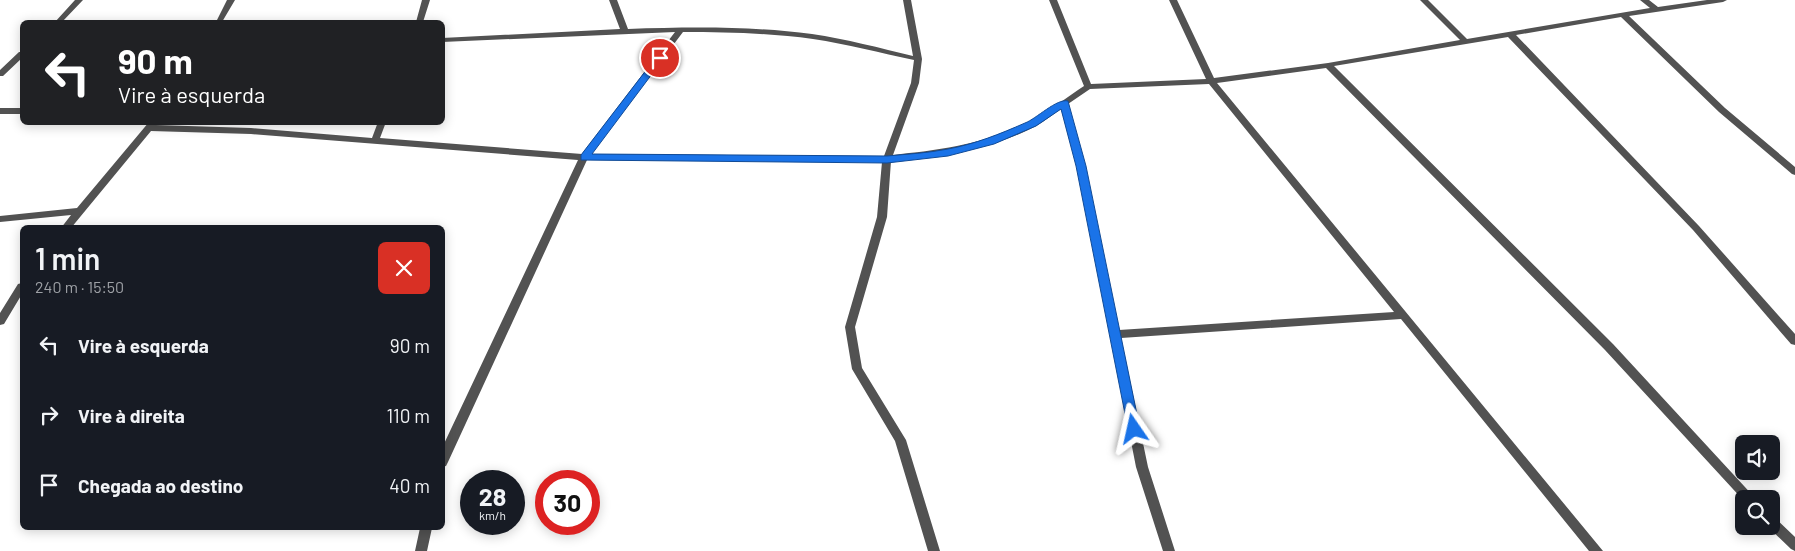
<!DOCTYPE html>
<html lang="pt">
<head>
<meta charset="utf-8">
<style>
	body { margin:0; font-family:Barlow,sans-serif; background:#242831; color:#f1f3f6; height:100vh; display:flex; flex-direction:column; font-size:19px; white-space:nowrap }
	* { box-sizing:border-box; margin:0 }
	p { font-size:16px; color:#9ea1a6 }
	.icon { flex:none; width:28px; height:28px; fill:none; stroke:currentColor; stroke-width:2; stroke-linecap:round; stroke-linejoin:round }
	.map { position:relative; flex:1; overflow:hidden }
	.side { position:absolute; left:20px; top:225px; width:425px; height:305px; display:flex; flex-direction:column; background:#171b24; border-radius:8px; box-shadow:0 2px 12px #0003 }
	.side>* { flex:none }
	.guide { position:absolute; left:20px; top:20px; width:425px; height:105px; border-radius:8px; box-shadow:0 2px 12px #0003; background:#202124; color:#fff; overflow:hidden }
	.fabs { position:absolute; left:1735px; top:435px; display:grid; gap:10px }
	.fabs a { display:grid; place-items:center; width:45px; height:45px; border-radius:8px; background:#171b24; box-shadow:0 2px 12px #0003; font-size:25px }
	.speed { position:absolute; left:460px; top:470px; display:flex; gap:10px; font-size:25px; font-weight:700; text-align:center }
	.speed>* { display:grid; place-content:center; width:65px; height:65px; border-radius:50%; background:#171b24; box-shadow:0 2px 12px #0003; line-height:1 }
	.speed small { font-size:12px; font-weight:400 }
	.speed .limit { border:8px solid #d22; background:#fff; color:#111 }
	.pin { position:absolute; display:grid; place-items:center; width:42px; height:42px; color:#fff; margin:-21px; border:2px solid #fff; border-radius:50%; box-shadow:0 1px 5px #0007 }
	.me { position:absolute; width:55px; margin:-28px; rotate:349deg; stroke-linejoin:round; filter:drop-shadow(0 0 4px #0008) }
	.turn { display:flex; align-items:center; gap:18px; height:105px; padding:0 15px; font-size:22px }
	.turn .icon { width:65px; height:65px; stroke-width:2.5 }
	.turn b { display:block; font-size:35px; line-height:42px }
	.round { display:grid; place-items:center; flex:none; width:52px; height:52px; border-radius:8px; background:#242831 }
	.head { display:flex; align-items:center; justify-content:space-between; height:85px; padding:0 15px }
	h1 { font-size:30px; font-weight:600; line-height:38px }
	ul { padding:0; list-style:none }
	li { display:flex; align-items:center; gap:15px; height:70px; padding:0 15px }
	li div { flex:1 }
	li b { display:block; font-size:19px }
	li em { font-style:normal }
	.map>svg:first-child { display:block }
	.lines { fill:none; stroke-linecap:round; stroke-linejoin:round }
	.minor { fill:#525252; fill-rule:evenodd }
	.route { fill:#1a73e8; stroke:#114b97 }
</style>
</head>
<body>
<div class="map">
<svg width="1795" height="551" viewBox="0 0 1795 551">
	<rect width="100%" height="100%" fill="#fff"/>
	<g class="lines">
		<path class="minor" d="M 75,0 L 83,0 L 62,22 L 55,22 Z
			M 227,0 L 235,0 L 222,22 L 216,22 Z
			M 422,0 L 430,0 L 423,22 L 416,22 Z
			M 609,0 L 617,0 L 628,29 C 689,27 751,26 812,34 C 846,39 880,48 913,56 L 903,0 L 911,0 L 922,59 L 919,83 L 893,155 C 940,150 987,144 1029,122 C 1048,112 1066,98 1084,86 L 1049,0 L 1057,0 L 1091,84 L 1206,79 L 1169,0 L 1177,0 L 1214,78 L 1328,63 L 1460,40 L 1420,0 L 1428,0 L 1467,39 L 1650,8 L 1640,0 L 1649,0 L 1658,7 L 1707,0 L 1727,0 L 1723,2 L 1629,16 L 1725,108 L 1795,167 L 1795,175 L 1792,174 L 1719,112 L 1621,17 L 1516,35 L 1699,226 L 1795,334 L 1795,345 L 1791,344 L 1693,230 L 1508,37 L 1334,66 L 1613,344 L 1756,499 L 1744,499 L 1744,501 L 1605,350 L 1326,68 L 1217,83 L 1603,551 L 1589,551 L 1401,319 L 1121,338 L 1148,467 L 1175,551 L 1163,551 L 1136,467 L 1077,166 L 1061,109 C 1053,114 1045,121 1036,126 C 991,150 941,156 891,161 L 887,217 L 855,327 L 862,368 L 906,440 L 940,551 L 928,551 L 895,441 L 852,369 L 845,327 L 877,217 L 882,162 L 587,160 L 448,462 L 446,466 L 442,467 L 442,448 L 578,160 L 251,134 L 151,131 L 71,228 L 61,228 L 71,215 L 0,222 L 0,216 L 77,208 L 149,122 L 157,122 L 156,125 L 251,128 L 372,138 L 378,122 L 386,122 L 380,138 L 582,154 L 675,32 L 442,42 L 442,38 L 620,29 ZM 683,32 C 726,32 770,33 813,39 C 847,44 880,53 914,60 L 911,83 L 884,156 L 591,154 ZM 1209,84 L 1394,312 L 1119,330 L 1085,166 L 1068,104 L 1090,89 Z
			M 19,52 L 22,52 L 22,58 L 3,76 L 0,76 L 0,70 Z
			M 0,108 L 22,108 L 22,114 L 0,114 Z
			M 22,283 L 22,294 L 4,324 L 0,325 L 0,313 L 18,284 Z
			M 1771,517 L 1775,518 L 1795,537 L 1795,551 L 1791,549 L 1767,526 L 1771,526 Z
			M 420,528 L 432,528 L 427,551 L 415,551 Z"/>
	</g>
	<path class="route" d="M 657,56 L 664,58 L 592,154 L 887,156 C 908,154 928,153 948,149 C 975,144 1000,134 1025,123 C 1036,119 1057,98 1068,101 L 1086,166 L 1140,429 L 1139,433 L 1129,433 L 1128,429 L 1076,166 L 1061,109 L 1036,126 L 994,144 L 948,156 L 887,163 L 581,160 L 581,155 Z"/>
</svg>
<div class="fabs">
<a><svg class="icon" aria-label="sound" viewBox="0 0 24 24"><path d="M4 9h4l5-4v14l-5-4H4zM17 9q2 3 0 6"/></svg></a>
<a><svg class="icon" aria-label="search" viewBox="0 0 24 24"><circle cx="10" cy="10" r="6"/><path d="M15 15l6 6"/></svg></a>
</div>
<div class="speed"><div>28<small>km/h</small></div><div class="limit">30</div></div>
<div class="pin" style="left:660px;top:58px;background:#d93025"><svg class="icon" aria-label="arrive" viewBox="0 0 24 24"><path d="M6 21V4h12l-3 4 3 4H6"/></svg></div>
<svg class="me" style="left:1134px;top:429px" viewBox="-20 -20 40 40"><path d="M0-17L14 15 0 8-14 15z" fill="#1a73e8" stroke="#fff" stroke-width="4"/></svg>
<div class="guide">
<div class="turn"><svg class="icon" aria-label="left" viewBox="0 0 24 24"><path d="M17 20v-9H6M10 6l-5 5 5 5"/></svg><div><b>90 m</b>Vire à esquerda</div></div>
</div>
<section class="side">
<div class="head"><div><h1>1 min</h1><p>240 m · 15:50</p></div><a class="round" style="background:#d93025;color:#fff"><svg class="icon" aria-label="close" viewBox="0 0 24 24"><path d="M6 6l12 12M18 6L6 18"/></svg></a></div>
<ul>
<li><svg class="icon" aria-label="left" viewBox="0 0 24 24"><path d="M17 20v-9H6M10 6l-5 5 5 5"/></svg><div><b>Vire à esquerda</b></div><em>90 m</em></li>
<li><svg class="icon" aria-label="right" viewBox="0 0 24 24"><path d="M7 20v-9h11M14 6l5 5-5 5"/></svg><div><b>Vire à direita</b></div><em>110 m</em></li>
<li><svg class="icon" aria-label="arrive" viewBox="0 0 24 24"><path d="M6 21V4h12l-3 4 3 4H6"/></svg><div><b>Chegada ao destino</b></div><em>40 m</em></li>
</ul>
</section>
</div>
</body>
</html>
